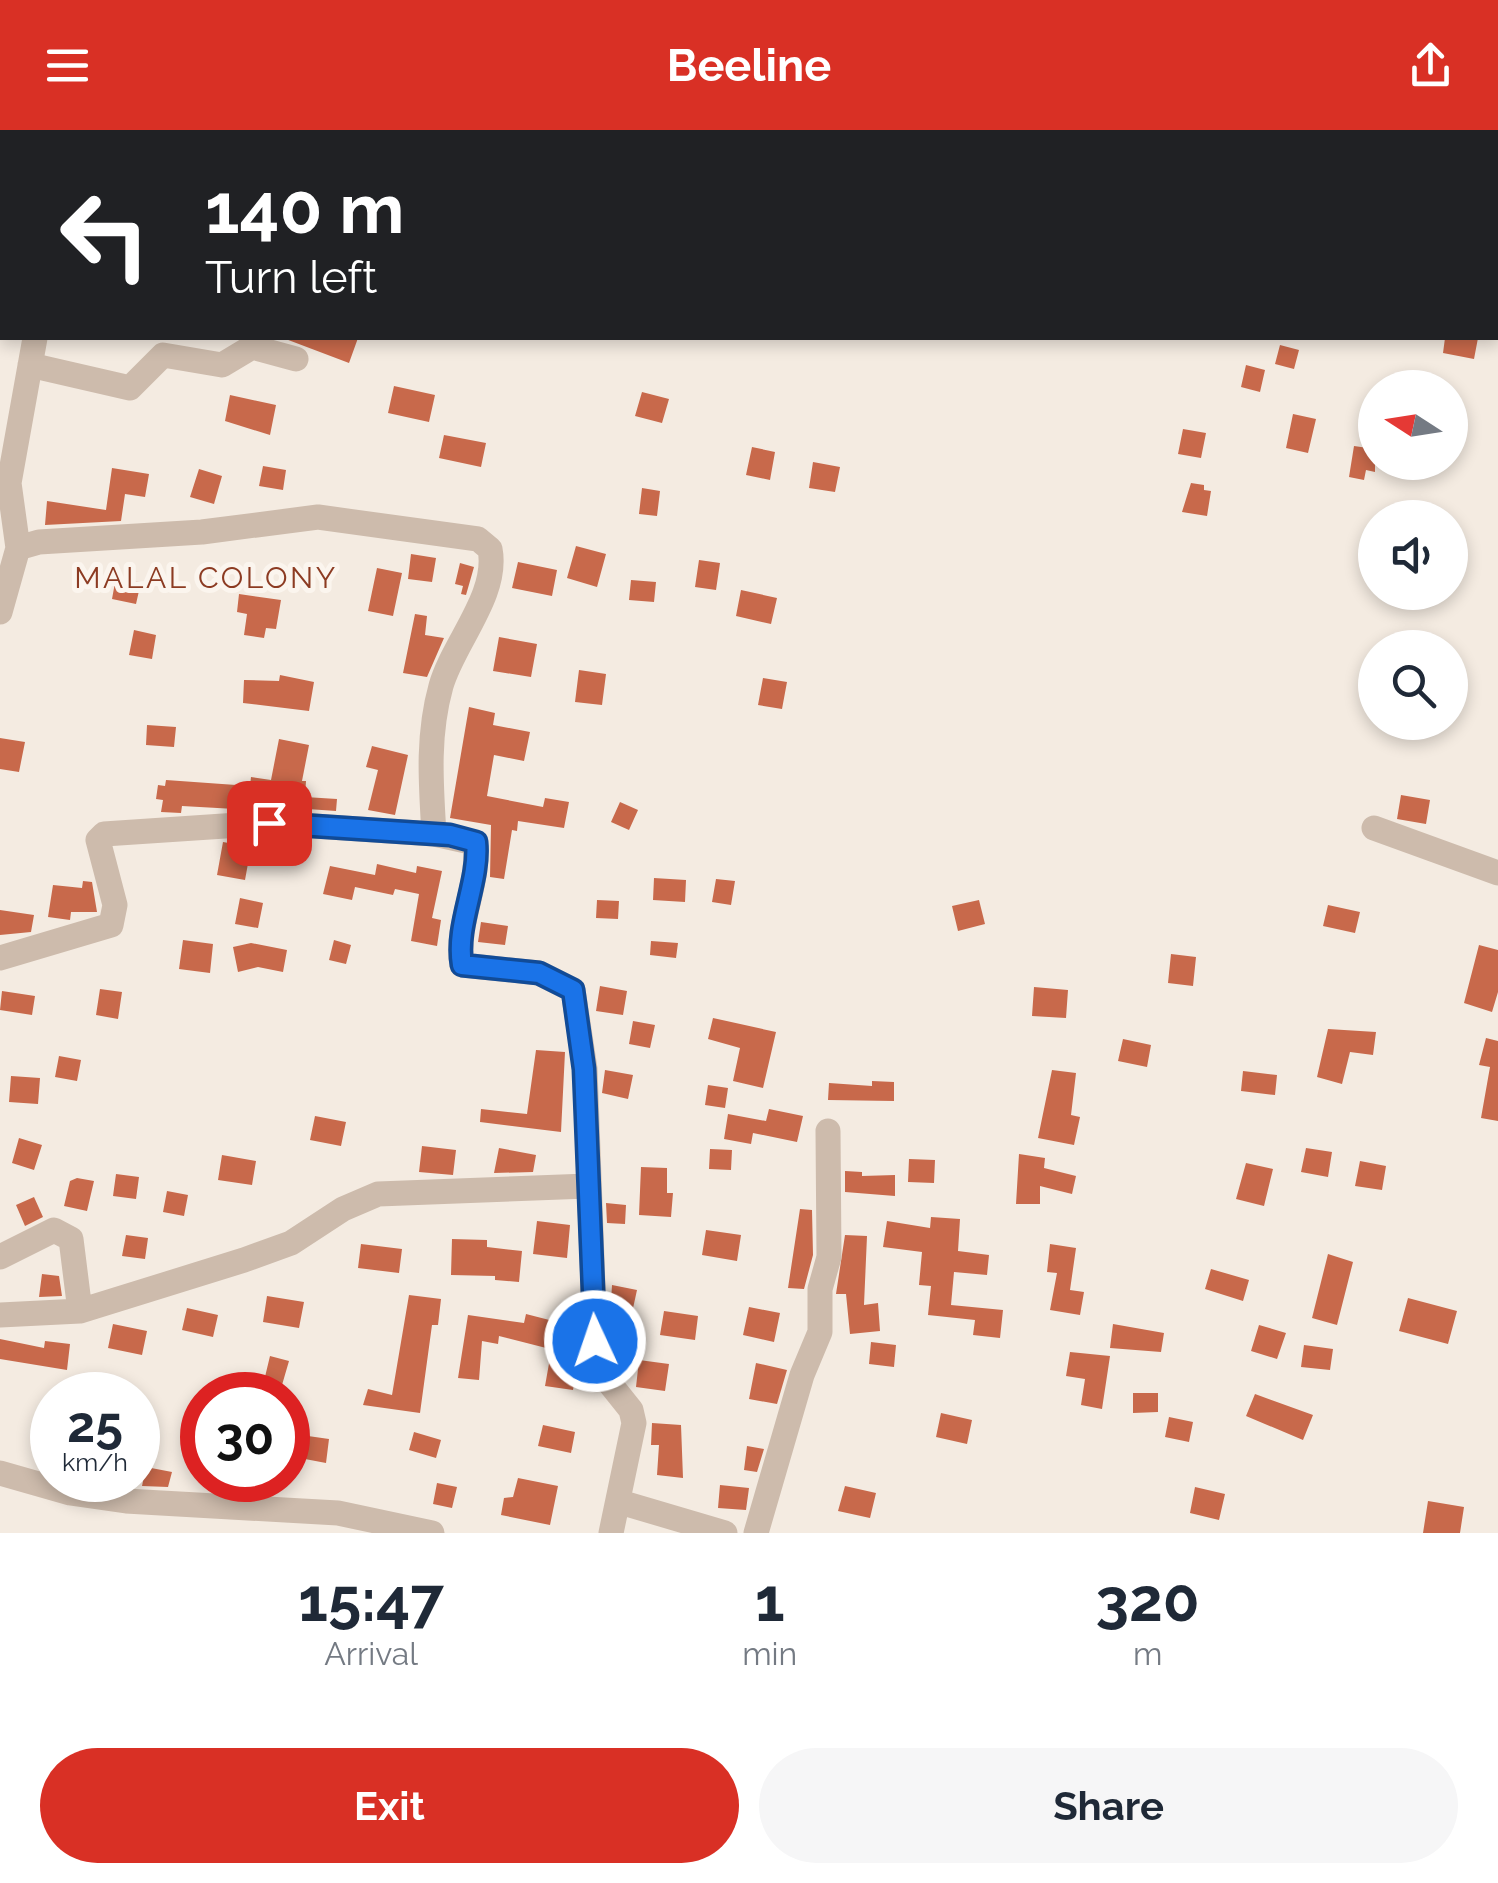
<!DOCTYPE html>
<html lang="en">
<head>
<meta charset="utf-8">
<style>
	body { margin:0; font-family:Raleway,sans-serif; background:#f6f6f7; color:#1f2937; height:100vh; display:flex; flex-direction:column; font-size:38px; white-space:nowrap }
	* { box-sizing:border-box; margin:0 }
	p { font-size:32px; color:#747a83 }
	.icon { flex:none; width:55px; height:55px; fill:none; stroke:currentColor; stroke-width:2; stroke-linecap:round; stroke-linejoin:round }
	.map { position:relative; height:1403px; overflow:hidden }
	.drawer { display:flex; flex-direction:column; background:#fff; flex:1 }
	.drawer>* { flex:none }
	.guide { position:absolute; left:0px; top:0px; width:1500px; height:210px; box-shadow:0 5px 15px #0003; background:#202124; color:#fff; overflow:hidden }
	.needle { width:65px; rotate:282deg }
	.fabs { position:absolute; left:1358px; top:240px; display:grid; gap:20px }
	.fabs a { display:grid; place-items:center; width:110px; height:110px; border-radius:50%; background:#fff; box-shadow:0 5px 15px #0003; font-size:50px }
	.speed { position:absolute; left:30px; top:1242px; display:flex; gap:20px; font-size:50px; font-weight:700; text-align:center }
	.speed>* { display:grid; place-content:center; width:130px; height:130px; border-radius:50%; background:#fff; box-shadow:0 5px 15px #0003; line-height:1 }
	.speed small { font-size:25px; font-weight:400 }
	.speed .limit { border:15px solid #d22; background:#fff; color:#111 }
	.pin { position:absolute; display:grid; place-items:center; width:85px; height:85px; color:#fff; margin:-42px; border-radius:20px; box-shadow:0 5px 15px #0006 }
	.me { position:absolute; width:110px; margin:-55px; rotate:357deg; stroke-linejoin:round; filter:drop-shadow(0 0 8px #0008) }
	.turn { display:flex; align-items:center; gap:35px; height:210px; padding:0 40px; font-size:45px }
	.turn .icon { width:130px; height:130px; stroke-width:2.5 }
	.turn b { display:block; font-size:70px; line-height:85px }
	.eta { display:flex; justify-content:space-evenly; align-items:center; height:170px; text-align:center }
	.eta b { font-size:60px; font-weight:700; line-height:70px }
	.action { display:flex; gap:20px; margin-top:auto; padding:20px 40px }
	.action a { flex:1; height:115px; border-radius:60px; background:#d93025; color:#fff; font-size:40px; font-weight:700; line-height:115px; text-align:center }
	.action a+a { background:#f6f6f7; color:#1f2937 }
	header { display:flex; justify-content:space-between; align-items:center; height:130px; padding:0 40px; background:#d93025; color:#fff; font-size:45px; font-weight:700 }
	.map>svg:first-child { display:block }
	.building { fill:#c8694b }
	.lines { fill:none; stroke-linecap:round; stroke-linejoin:round }
	.minor { stroke:#cdbbac; stroke-width:25 }
	.major { stroke:#7d675c; stroke-width:25 }
	.route-casing { stroke:#114b97; stroke-width:25 }
	.route { stroke:#1a73e8; stroke-width:18 }
	.labels { text-anchor:middle; dominant-baseline:central; stroke-width:10; stroke-linejoin:round; paint-order:stroke }
	.neighbourhood-label { font-size:30px; letter-spacing:2.5px; fill:#8c3b22; stroke:#fbf5ee }
</style>
</head>
<body>
<header><svg class="icon" aria-label="menu" viewBox="0 0 24 24"><path d="M4 6h16M4 12h16M4 18h16"/></svg>Beeline<svg class="icon" aria-label="share" viewBox="0 0 24 24"><path d="M12 15V3M7 8l5-5 5 5M5 13v7h14v-7"/></svg></header>
<div class="map">
<svg width="1498" height="1403" viewBox="0 0 1498 1403">
	<rect width="100%" height="100%" fill="#f4ebe1"/>
	<path class="building" d="M 283,208 L 358,208 L 349,233 Z
		M 1445,208 L 1478,208 L 1474,229 L 1443,223 Z
		M 1280,215 L 1299,220 L 1294,239 L 1275,234 Z
		M 1246,235 L 1265,240 L 1260,262 L 1241,257 Z
		M 394,256 L 435,265 L 429,292 L 388,283 Z
		M 642,262 L 669,269 L 662,293 L 635,286 Z
		M 230,265 L 276,275 L 270,305 L 225,291 Z
		M 1293,284 L 1316,289 L 1308,323 L 1286,318 Z
		M 1183,299 L 1206,303 L 1201,328 L 1178,324 Z
		M 444,305 L 486,313 L 481,337 L 439,328 Z
		M 1354,316 L 1375,319 L 1375,342 L 1366,340 L 1364,350 L 1349,347 Z
		M 752,317 L 775,322 L 770,350 L 746,345 Z
		M 813,332 L 840,337 L 835,362 L 809,358 Z
		M 263,336 L 286,340 L 283,360 L 259,356 Z
		M 112,338 L 149,344 L 145,367 L 125,364 L 121,391 L 45,395 L 47,371 L 106,380 Z
		M 199,339 L 222,346 L 214,374 L 190,367 Z
		M 1191,353 L 1204,355 L 1204,360 L 1211,361 L 1207,386 L 1182,382 Z
		M 642,358 L 660,361 L 657,386 L 639,384 Z
		M 576,416 L 606,424 L 597,457 L 567,448 Z
		M 411,424 L 436,428 L 432,452 L 408,449 Z
		M 699,430 L 720,433 L 716,460 L 695,457 Z
		M 518,432 L 557,440 L 552,466 L 512,458 Z
		M 460,433 L 474,437 L 466,465 L 461,464 L 463,456 L 455,454 Z
		M 377,438 L 402,443 L 393,486 L 368,481 Z
		M 116,447 L 141,452 L 136,474 L 112,469 Z
		M 631,450 L 656,452 L 654,472 L 629,470 Z
		M 741,460 L 777,468 L 771,494 L 736,486 Z
		M 239,464 L 281,470 L 276,499 L 266,498 L 264,508 L 244,505 L 247,484 L 237,482 Z
		M 415,484 L 427,486 L 425,505 L 444,508 L 427,547 L 403,543 Z
		M 134,500 L 156,505 L 152,529 L 129,525 Z
		M 499,507 L 537,514 L 531,547 L 493,541 Z
		M 579,540 L 606,544 L 602,575 L 575,572 Z
		M 280,545 L 314,552 L 309,581 L 243,573 L 244,550 L 279,551 Z
		M 763,548 L 787,552 L 782,579 L 758,575 Z
		M 469,577 L 495,583 L 493,595 L 530,602 L 524,631 L 494,625 L 487,666 L 543,677 L 545,668 L 569,672 L 564,698 L 518,691 L 517,701 L 512,700 L 504,749 L 490,747 L 491,695 L 450,688 Z
		M 147,595 L 176,597 L 174,617 L 146,615 Z
		M 0,608 L 25,612 L 19,642 L 0,639 Z
		M 279,609 L 309,615 L 302,651 L 306,651 L 305,667 L 337,669 L 336,681 L 236,674 L 235,679 L 182,676 L 181,683 L 161,682 L 163,670 L 156,669 L 158,655 L 165,656 L 166,650 L 250,656 L 251,647 L 271,650 Z
		M 372,616 L 408,625 L 395,685 L 368,680 L 378,640 L 366,637 Z
		M 1401,665 L 1430,670 L 1426,694 L 1397,689 Z
		M 620,672 L 638,680 L 629,700 L 611,692 Z
		M 266,710 L 293,711 L 289,729 L 262,723 Z
		M 223,712 L 251,717 L 245,750 L 217,745 Z
		M 377,734 L 416,743 L 417,736 L 442,741 L 432,788 L 441,790 L 437,816 L 411,811 L 419,764 L 395,759 L 393,765 L 355,757 L 352,770 L 323,764 L 330,736 L 375,745 Z
		M 654,748 L 686,750 L 685,772 L 653,770 Z
		M 716,749 L 735,751 L 731,775 L 712,772 Z
		M 83,751 L 92,752 L 97,782 L 71,782 L 70,790 L 48,787 L 53,755 L 82,758 Z
		M 240,768 L 263,773 L 258,798 L 235,794 Z
		M 597,770 L 619,771 L 618,789 L 596,788 Z
		M 979,770 L 985,794 L 958,801 L 952,776 Z
		M 1328,775 L 1360,782 L 1355,803 L 1323,796 Z
		M 0,780 L 34,785 L 31,802 L 0,805 Z
		M 481,792 L 508,796 L 505,815 L 478,812 Z
		M 183,810 L 213,814 L 210,843 L 179,839 Z
		M 334,810 L 351,815 L 346,834 L 329,830 Z
		M 651,811 L 678,813 L 676,828 L 650,825 Z
		M 251,813 L 287,820 L 283,842 L 258,837 L 238,842 L 233,817 Z
		M 1479,815 L 1498,820 L 1498,862 L 1492,882 L 1464,873 Z
		M 1171,824 L 1196,827 L 1193,856 L 1168,853 Z
		M 600,856 L 627,861 L 623,885 L 596,881 Z
		M 1034,857 L 1068,860 L 1066,888 L 1032,886 Z
		M 100,859 L 122,862 L 118,889 L 96,885 Z
		M 2,861 L 35,866 L 32,885 L 0,880 Z
		M 713,888 L 776,902 L 763,958 L 733,951 L 740,918 L 708,909 Z
		M 633,891 L 655,895 L 650,918 L 629,914 Z
		M 1328,899 L 1376,902 L 1373,925 L 1350,922 L 1342,954 L 1317,947 Z
		M 1486,908 L 1498,911 L 1498,991 L 1481,988 L 1490,937 L 1479,935 Z
		M 1123,909 L 1151,915 L 1147,937 L 1118,931 Z
		M 536,920 L 565,922 L 561,1002 L 480,992 L 481,979 L 527,984 Z
		M 59,926 L 81,930 L 77,951 L 55,947 Z
		M 605,940 L 633,945 L 628,969 L 602,963 Z
		M 1052,940 L 1076,943 L 1071,985 L 1080,987 L 1074,1015 L 1038,1008 Z
		M 1243,941 L 1277,945 L 1275,965 L 1241,961 Z
		M 11,946 L 40,948 L 38,974 L 9,972 Z
		M 872,951 L 894,952 L 894,971 L 828,970 L 829,953 L 872,956 Z
		M 708,955 L 728,958 L 725,978 L 705,975 Z
		M 769,979 L 803,986 L 797,1012 L 753,1003 L 751,1014 L 724,1009 L 728,984 L 766,991 Z
		M 315,986 L 346,992 L 341,1016 L 310,1010 Z
		M 19,1008 L 42,1015 L 34,1040 L 12,1033 Z
		M 422,1016 L 456,1020 L 453,1045 L 419,1042 Z
		M 499,1018 L 536,1025 L 533,1042 L 494,1043 Z
		M 1306,1018 L 1332,1022 L 1328,1047 L 1301,1042 Z
		M 710,1019 L 732,1020 L 731,1040 L 709,1039 Z
		M 1019,1024 L 1045,1028 L 1044,1038 L 1076,1046 L 1072,1064 L 1040,1056 L 1040,1074 L 1016,1074 Z
		M 222,1025 L 256,1031 L 252,1055 L 218,1050 Z
		M 909,1029 L 935,1030 L 934,1053 L 908,1052 Z
		M 1360,1031 L 1386,1036 L 1382,1060 L 1355,1056 Z
		M 1246,1033 L 1273,1039 L 1264,1076 L 1236,1069 Z
		M 641,1037 L 667,1038 L 667,1063 L 673,1063 L 671,1087 L 639,1085 Z
		M 845,1041 L 862,1042 L 862,1046 L 895,1045 L 895,1066 L 845,1062 Z
		M 116,1044 L 139,1047 L 136,1069 L 113,1066 Z
		M 77,1048 L 94,1051 L 87,1081 L 64,1076 L 70,1051 Z
		M 167,1061 L 188,1065 L 184,1086 L 163,1082 Z
		M 34,1067 L 43,1087 L 25,1096 L 16,1075 Z
		M 606,1073 L 626,1075 L 625,1094 L 607,1093 Z
		M 800,1079 L 812,1080 L 813,1125 L 804,1159 L 788,1158 Z
		M 931,1087 L 960,1089 L 958,1121 L 989,1125 L 987,1145 L 954,1142 L 951,1175 L 1003,1180 L 1000,1208 L 973,1205 L 975,1190 L 928,1185 L 931,1156 L 919,1155 L 922,1122 L 883,1117 L 887,1091 L 930,1098 Z
		M 537,1091 L 570,1095 L 567,1128 L 533,1124 Z
		M 706,1100 L 741,1105 L 737,1131 L 702,1125 Z
		M 126,1105 L 148,1108 L 145,1129 L 122,1126 Z
		M 845,1105 L 867,1106 L 864,1175 L 878,1173 L 880,1201 L 850,1204 L 846,1164 L 836,1164 Z
		M 452,1109 L 487,1110 L 487,1117 L 522,1121 L 519,1152 L 495,1150 L 495,1146 L 451,1145 Z
		M 361,1114 L 402,1119 L 399,1143 L 358,1138 Z
		M 1050,1114 L 1076,1118 L 1070,1160 L 1084,1162 L 1080,1185 L 1050,1180 L 1057,1143 L 1047,1142 Z
		M 1328,1124 L 1353,1132 L 1337,1195 L 1312,1188 Z
		M 1211,1139 L 1249,1150 L 1243,1171 L 1205,1159 Z
		M 42,1144 L 59,1146 L 62,1166 L 39,1167 Z
		M 612,1155 L 637,1160 L 630,1192 L 610,1188 Z
		M 409,1165 L 441,1169 L 438,1195 L 432,1195 L 420,1283 L 363,1275 L 368,1259 L 392,1265 Z
		M 267,1166 L 304,1172 L 299,1198 L 263,1192 Z
		M 1408,1168 L 1457,1181 L 1448,1214 L 1399,1201 Z
		M 749,1177 L 780,1183 L 774,1212 L 743,1205 Z
		M 187,1178 L 218,1185 L 213,1207 L 182,1200 Z
		M 664,1181 L 698,1186 L 695,1210 L 660,1205 Z
		M 526,1184 L 561,1193 L 554,1220 L 499,1206 L 498,1214 L 482,1211 L 479,1250 L 458,1248 L 468,1185 L 524,1193 Z
		M 113,1194 L 147,1201 L 142,1225 L 108,1218 Z
		M 1113,1194 L 1164,1203 L 1161,1222 L 1110,1218 Z
		M 1259,1195 L 1286,1203 L 1277,1229 L 1251,1221 Z
		M 0,1209 L 44,1218 L 45,1211 L 70,1214 L 67,1240 L 0,1229 Z
		M 871,1212 L 896,1215 L 894,1237 L 869,1234 Z
		M 1304,1215 L 1333,1219 L 1330,1240 L 1301,1237 Z
		M 1070,1222 L 1110,1226 L 1102,1279 L 1081,1275 L 1085,1249 L 1066,1246 Z
		M 270,1226 L 289,1231 L 282,1255 L 264,1251 Z
		M 550,1228 L 578,1232 L 573,1260 L 545,1256 Z
		M 639,1230 L 669,1234 L 665,1261 L 636,1257 Z
		M 756,1233 L 787,1240 L 777,1274 L 749,1269 Z
		M 1133,1263 L 1158,1263 L 1158,1282 L 1133,1283 Z
		M 1255,1264 L 1313,1285 L 1303,1310 L 1246,1286 Z
		M 941,1283 L 972,1290 L 967,1314 L 936,1307 Z
		M 1169,1287 L 1193,1292 L 1189,1312 L 1165,1307 Z
		M 652,1293 L 681,1295 L 683,1348 L 657,1345 L 659,1315 L 651,1315 Z
		M 543,1295 L 575,1302 L 571,1323 L 538,1316 Z
		M 414,1302 L 441,1310 L 436,1328 L 409,1320 Z
		M 308,1306 L 329,1309 L 326,1333 L 305,1329 Z
		M 747,1316 L 764,1319 L 757,1342 L 744,1340 Z
		M 146,1337 L 172,1342 L 168,1357 L 142,1356 Z
		M 518,1348 L 558,1356 L 550,1395 L 501,1385 L 504,1368 L 513,1367 Z
		M 437,1353 L 457,1357 L 452,1378 L 433,1374 Z
		M 720,1355 L 749,1358 L 746,1380 L 718,1378 Z
		M 845,1356 L 876,1363 L 870,1388 L 838,1381 Z
		M 1195,1357 L 1225,1364 L 1219,1390 L 1190,1383 Z
		M 1428,1371 L 1464,1377 L 1460,1403 L 1423,1403 Z"/>
	<g class="lines">
		<path class="minor" d="M 1476,0 L 1479,2
			M 41,2 L 42,0
			M 212,2 L 212,0
			M 1498,15 L 1498,16
			M 30,235 L 130,258 L 163,225 L 222,235 L 252,217 L 296,229
			M 0,482 L 18,418 L 9,353 L 35,208
			M 1374,698 L 1498,743
			M 434,704 L 475,713 C 481,752 455,794 462,835 L 539,843 L 573,860 L 585,939 L 595,1211 L 607,1250 L 631,1280 L 634,1293 L 611,1403
			M 0,828 L 111,795 L 115,775 L 98,710 L 104,704 L 269,693 L 434,704 C 431,654 427,606 441,556 C 453,513 499,465 490,419 L 478,409 L 318,387 L 202,402 L 39,412 L 18,418
			M 0,1127 L 54,1100 L 71,1109 L 80,1181
			M 0,1185 L 80,1181 L 244,1130 L 291,1113 L 343,1079 L 378,1064 L 588,1056
			M 0,1343 L 70,1363 L 126,1371 L 338,1383 L 432,1403
			M 620,1372 L 725,1403
			M 756,1403 L 802,1245 L 820,1202 L 820,1159 L 829,1127 L 828,1001"/>
		<path class="major" d="M 1306,0 L 1309,2"/>
	</g>
	<g class="lines">
		<defs>
			<path id="route" d="M 269,693 L 450,705 L 476,712 C 480,752 455,794 462,835 L 539,843 L 573,860 L 584,939 L 595,1211"/>
		</defs>
		<use href="#route" class="route-casing"/>
		<use href="#route" class="route"/>
	</g>
	<g class="labels">
		<g class="neighbourhood-label">
			<text x="206" y="447">MALAL COLONY</text>
		</g>
	</g>
</svg>
<div class="fabs">
<a><svg class="needle" viewBox="-14 -14 28 28"><path d="M0-13l5 13h-10z" fill="#e53935"/><path d="M0 13l5-13h-10z" fill="#747a83"/></svg></a>
<a><svg class="icon" aria-label="sound" viewBox="0 0 24 24"><path d="M4 9h4l5-4v14l-5-4H4zM17 9q2 3 0 6"/></svg></a>
<a><svg class="icon" aria-label="search" viewBox="0 0 24 24"><circle cx="10" cy="10" r="6"/><path d="M15 15l6 6"/></svg></a>
</div>
<div class="speed"><div>25<small>km/h</small></div><div class="limit">30</div></div>
<div class="pin" style="left:269px;top:693px;background:#d93025"><svg class="icon" aria-label="arrive" viewBox="0 0 24 24"><path d="M6 21V4h12l-3 4 3 4H6"/></svg></div>
<svg class="me" style="left:595px;top:1211px" viewBox="-20 -20 40 40"><circle r="17" fill="#1a73e8" stroke="#fff" stroke-width="3"/><path d="M0-11L8 9 0 5-8 9z" fill="#fff"/></svg>
<div class="guide">
<div class="turn"><svg class="icon" aria-label="left" viewBox="0 0 24 24"><path d="M17 20v-9H6M10 6l-5 5 5 5"/></svg><div><b>140 m</b>Turn left</div></div>
</div>
</div>
<section class="drawer">
<div class="eta">
<div><b>15:47</b><p>Arrival</p></div>
<div><b>1</b><p>min</p></div>
<div><b>320</b><p>m</p></div>
</div>
<div class="action"><a>Exit</a><a>Share</a></div>
</section>
</body>
</html>
